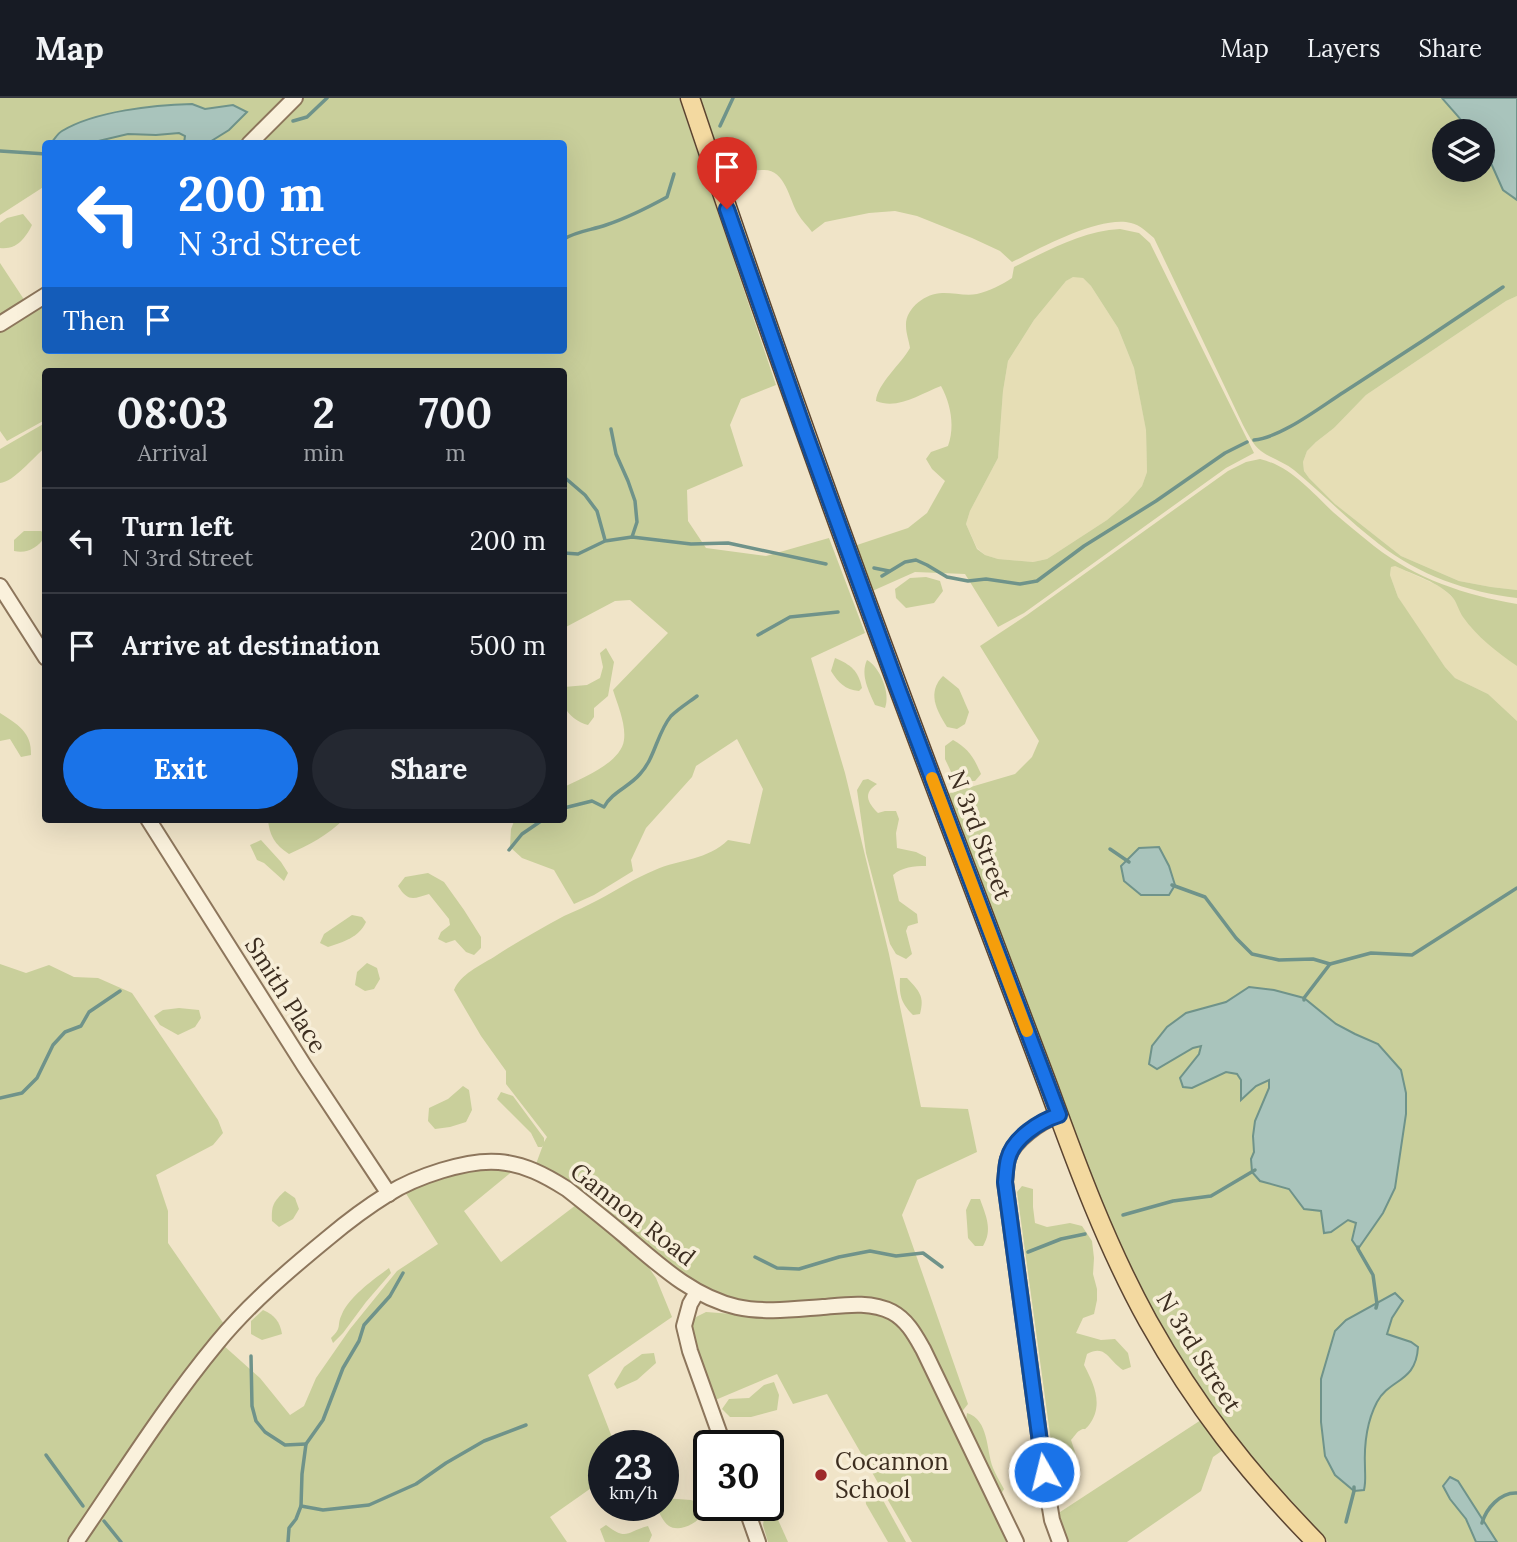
<!DOCTYPE html>
<style>
:root{--surface:#171b24;--page:#242831;--text:#f1f3f6;--muted:#9ea1a6;--line:#363941;--accent:#1a73e8}
body{margin:0;font-family:Lora,serif;background:var(--page);color:var(--text);height:100vh;display:flex;flex-direction:column;font-size:26px;white-space:nowrap}
*{box-sizing:border-box;margin:0}
p{font-size:23px;color:var(--muted)}
.icon{flex:none;width:38px;height:38px;fill:none;stroke:currentColor;stroke-width:2;stroke-linecap:round;stroke-linejoin:round}
.map{position:relative;flex:1;overflow:hidden}
.sheet{position:absolute;left:42px;top:270px;width:525px;height:455px;display:flex;flex-direction:column;background:var(--surface);border-radius:7px;box-shadow:0 7px 28px #0002}
.sheet>*{flex:none}
.top-card{position:absolute;left:42px;top:42px;width:525px;height:214px;border-radius:7px;box-shadow:0 7px 28px #0002;background:#1a73e8;color:#fff;overflow:hidden}
.buttons{position:absolute;left:1432px;top:21px;display:grid;gap:14px}
.buttons a{display:grid;place-items:center;width:63px;height:63px;border-radius:50%;background:var(--surface);box-shadow:0 7px 28px #0002;font-size:35px}
.speed{position:absolute;left:588px;top:1332px;display:flex;gap:14px;font-size:35px;font-weight:700;text-align:center}
.speed>*{display:grid;place-content:center;width:91px;height:91px;border-radius:50%;background:var(--surface);box-shadow:0 7px 28px #0002;line-height:1}
.speed small{font-size:18px;font-weight:400}
.speed .limit{border:4px solid #111;border-radius:10px;background:#fff;color:#111}
.pin{position:absolute;display:grid;place-items:center;width:60px;height:60px;color:#fff;margin:-72px -30px;border-radius:50% 50% 50% 0;rotate:-45deg;box-shadow:0 0 7px #0007}
.pin .icon{rotate:45deg}
.me{position:absolute;width:77px;margin:-38px;rotate:352deg;stroke-linejoin:round;filter:drop-shadow(0 0 5px #0008)}
.turn{display:flex;align-items:center;gap:24px;height:147px;padding:0 21px;font-size:32px}
.turn .icon{width:91px;height:91px;stroke-width:2.5}
.turn b{display:block;font-size:49px;line-height:60px}
.then{display:flex;align-items:center;height:66px;padding:0 21px;background:#0003;gap:14px;font-size:26px}
.eta{display:flex;justify-content:space-evenly;align-items:center;height:119px;text-align:center}
.eta b{font-size:42px;font-weight:700;line-height:49px}
.cta{display:flex;gap:14px;margin-top:auto;padding:14px 21px}
.cta a{flex:1;height:80px;border-radius:42px;background:var(--accent);color:#fff;font-size:28px;font-weight:700;line-height:80px;text-align:center}
.cta a+a{background:var(--page);color:var(--text)}
ul{padding:0;list-style:none}
li{display:flex;align-items:center;gap:21px;height:105px;padding:0 21px;border-top:2px solid var(--line)}
li div{flex:1}
li b{display:block;font-size:26px}
li em{font-style:normal}
header{display:flex;align-items:center;gap:42px;box-sizing:border-box;height:98px;padding:0 35px;background:var(--surface);border-bottom:2px solid var(--line)}
header strong{font-size:33px}
nav{display:flex;gap:38px;margin-inline-start:auto;font-size:24px}
.map>svg:first-child{display:block}
.farmland{fill:#e6deb5}
.green{fill:#c9cf9b;fill-rule:evenodd}
.water{fill:#a9c4bc;stroke:#6f938a;stroke-width:2}
.lines{fill:none;stroke-linecap:round;stroke-linejoin:round}
.stream{stroke:#6f938a;stroke-width:3.5}
.minor-casing{stroke:#8d765c;stroke-width:18}
.major-casing{stroke:#5b4430;stroke-width:21}
.minor{stroke:#faf1dc;stroke-width:14}
.major{stroke:#f3d9a0;stroke-width:18}
.route-casing{stroke:#114b97;stroke-width:18}
.route{stroke:#1a73e8;stroke-width:12}
.slow{stroke:#f59e0b;stroke-width:12}
.poi-dot{fill:#9e2a2b;stroke:#f7eed8;stroke-width:2.5}
.labels{text-anchor:middle;dominant-baseline:central;stroke-width:7;stroke-linejoin:round;paint-order:stroke}
.street-label{font-size:24px;fill:#3d2e20;stroke:#f7eed8}
.poi-label{font-size:24px;fill:#3d2e20;stroke:#f7eed8;text-anchor:start}
</style>
<header>
<strong>Map</strong>
<nav><a>Map</a><a>Layers</a><a>Share</a></nav>
</header>
<div class="map">
<svg width="1517" height="1444" viewBox="0 0 1517 1444">
<rect width="100%" height="100%" fill="#f0e4c8"/>
<g class="farmland">
<path d="M1073 178 1083 180 1091 188 1118 230 1134 270 1146 331 1147 374 1142 388 1128 404 1107 422 1047 461 1033 464 998 461 985 457 977 450 966 426 970 413 998 360 1003 293 1008 263 1034 222 1066 183Z"/>
<path d="M1517 198V492L1491 489 1459 483 1401 458 1335 406 1309 380 1304 373 1303 364 1307 353 1316 344 1334 330 1366 297 1506 203Z"/>
<path d="M1391 468H1395L1441 489 1453 500 1471 529 1504 558 1517 568V623L1488 596 1455 580 1445 569 1408 515 1398 499 1390 477Z"/>
</g>
<g class="green">
<path d="M0 0H288L242 45 46 46 45 88 0 117Z"/>
<path d="M302 0H679L776 287 741 301 730 327 743 368 687 392 688 423 706 450 766 458 829 440 865 535 811 560 845 675 889 856 921 1009 968 1011 977 1054 917 1082 902 1117 968 1306 960 1316 905 1217 806 1204 767 1206 749 1204 711 1193 698 1187 676 1172 571 1086 552 1074 536 1066 543 1047 542 1049H538L531 1035 497 1001 501 994 513 998 544 1040V1044L547 1039 506 986V973L481 938 454 892C461 876 479 868 494 859 517 844 540 831 564 818 575 813 587 808 598 802 617 792 635 780 655 772 680 761 708 762 728 742L750 746 763 691 737 641 696 668 692 679 646 730 631 762 633 773 594 797 574 806 554 772 522 760 510 749 511 731 515 721H564V689C582 680 621 665 624 642 626 626 618 608 613 592L668 535 630 502 615 503 564 530V273H206L203 271 200 273H46L45 322 7 343 0 333V232L45 203 46 252H564V46L256 45 295 6Z"/>
<path d="M697 0H1517V198L1506 203 1366 297 1334 330 1316 344 1307 353 1303 364 1304 373 1309 380 1335 406 1401 458 1459 483 1491 489 1517 492V500C1467 494 1419 477 1379 446 1349 423 1323 396 1294 372 1284 364 1270 360 1261 353 1253 347 1248 336 1243 327L1154 140C1147 134 1140 127 1131 125 1100 117 1039 151 1012 164L1000 153 972 140 917 118 895 113 869 115 825 124 812 134C808 128 802 123 798 116 789 101 785 70 762 72 750 72 736 80 725 84ZM1444 33H1482V72H1444Z"/>
<path d="M23 116 32 127C25 141 16 152 0 150V125L7 120Z"/>
<path d="M1120 131 1139 135 1150 145 1254 355 1226 370 1024 515 998 529 965 476 915 474 870 494 854 448 908 430 927 415 945 383 932 371 926 361 931 354 948 348C955 329 951 306 941 288 920 296 898 312 876 303 877 286 901 266 910 250 909 243 906 235 906 228 905 210 927 194 944 195 955 195 966 198 977 196 989 193 1002 187 1012 180L1014 169C1047 153 1082 133 1120 131ZM1073 179 1083 180 1091 188 1118 230 1134 270 1146 332 1147 374 1142 388 1128 404 1107 422 1047 461 1033 464 998 461 985 457 977 451 966 426 970 413 998 360 1003 293 1008 263 1034 222 1066 183Z"/>
<path d="M0 165 25 203 0 219Z"/>
<path d="M45 325V350C33 359 14 384 0 385V351Z"/>
<path d="M1260 361C1290 368 1311 393 1333 414 1346 425 1360 437 1374 448 1416 481 1465 497 1517 506V568C1498 555 1476 538 1463 519 1459 513 1457 505 1453 500 1441 485 1412 476 1395 468L1391 469 1390 477 1398 499 1445 569 1455 580 1488 596 1517 623V1444H1328C1240 1363 1173 1259 1122 1151 1094 1090 1071 1027 1048 964 1014 875 980 785 947 696L1015 676 1032 659 1039 643 980 548 1027 517 1228 373 1246 364Z"/>
<path d="M24 433H41L45 436V439C37 450 27 456 14 453V442Z"/>
<path d="M926 479 940 483 943 493 934 505 906 510 896 500 895 491 910 480Z"/>
<path d="M606 550 614 564 608 598 594 610V619L588 627C579 625 568 617 564 608 562 603 564 594 564 589L587 587 600 580 603 569 600 555Z"/>
<path d="M835 560C851 567 858 572 862 590L859 593C845 592 838 584 831 573Z"/>
<path d="M867 562C880 569 891 596 885 610L875 607C869 593 860 577 867 562Z"/>
<path d="M943 578 959 591 969 614 965 626 957 631 947 629C936 612 927 594 943 578Z"/>
<path d="M0 615C17 626 32 634 31 657L21 659 10 641 0 643Z"/>
<path d="M953 642C969 651 974 660 981 676L975 683H968L953 678 945 661V648Z"/>
<path d="M868 681 877 686C863 695 867 704 878 715L885 713H896L899 721 896 735 897 750 916 754 926 759V768C914 768 902 769 893 777L899 803 917 816 918 825 908 828 906 833 912 856 906 861 896 856 890 846 866 755 857 692 863 682Z"/>
<path d="M268 721H344C328 737 309 747 289 756 275 747 269 737 268 721Z"/>
<path d="M261 742 281 764 288 775 284 783 264 765 257 762 250 747Z"/>
<path d="M428 775 444 784 464 812 481 839V850L474 857 466 854 455 842 446 845 438 841 441 834 450 827 449 821 429 796C413 801 408 804 398 788L405 779Z"/>
<path d="M352 817 362 819 366 824C359 839 344 844 328 849L320 845 324 836Z"/>
<path d="M367 865 377 870 380 881 374 891 365 893 355 887 357 874Z"/>
<path d="M0 866 26 875 49 867 74 879 98 880 132 895 218 1022 223 1035 213 1047 156 1077 168 1113V1145L224 1226C167 1295 118 1370 68 1444H0Z"/>
<path d="M900 880H907C919 893 925 898 920 916L913 917C901 905 899 897 900 880Z"/>
<path d="M179 910 199 912 201 920 195 929 178 937 160 927 154 918 163 912Z"/>
<path d="M463 988 469 992 472 1012 466 1024 450 1029 435 1031 428 1023 429 1010 448 1001Z"/>
<path d="M488 1069 514 1072 464 1113 501 1164 576 1107 647 1167 656 1180 672 1219 588 1277 615 1347 604 1348V1381L550 1419 567 1444H83L166 1321 223 1247 260 1280 290 1317 304 1308 316 1280 350 1231 397 1173 438 1146 405 1094C433 1084 459 1074 488 1069Z"/>
<path d="M1022 1088 1033 1091V1109L1035 1125 1047 1129 1070 1125 1082 1128 1092 1143 1094 1160 1093 1176 1097 1191V1202L1094 1216 1083 1220 1076 1235 1101 1242 1115 1241 1128 1255 1131 1269 1123 1272C1108 1262 1106 1246 1087 1256L1084 1267C1094 1286 1104 1307 1089 1327 1082 1335 1087 1328 1079 1333 1077 1334 1073 1340 1071 1342L1076 1357 1073 1365C1062 1364 1057 1362 1052 1351L1017 1094Z"/>
<path d="M285 1093 295 1100 299 1111 293 1121 279 1129 272 1123C271 1107 274 1103 285 1093Z"/>
<path d="M971 1101H980C986 1118 993 1132 983 1148H975L968 1140 967 1125 966 1112Z"/>
<path d="M389 1170 391 1175 366 1204 343 1235 333 1245 331 1240C343 1229 336 1228 342 1216 349 1199 374 1181 389 1170Z"/>
<path d="M263 1212C275 1217 280 1224 282 1236L262 1242 251 1236V1223Z"/>
<path d="M844 1213C860 1213 877 1214 891 1222 916 1237 952 1326 966 1356 980 1385 995 1414 1006 1444H912L827 1296 793 1306 777 1276 713 1303 691 1235 692 1225 696 1219 706 1214 774 1219Z"/>
<path d="M654 1255 656 1265 637 1282 617 1291 614 1286 624 1269 642 1256Z"/>
<path d="M774 1284 779 1297 777 1312 751 1319H730L722 1311 729 1301 749 1300 764 1287Z"/>
<path d="M967 1315C989 1322 986 1351 993 1370 996 1377 1000 1384 1004 1391L1001 1396 966 1323Z"/>
<path d="M1201 1322 1223 1352 1213 1359 1201 1393 1127 1444H1066L1057 1416Z"/>
<path d="M864 1382 874 1386 906 1444H888L866 1406Z"/>
<path d="M663 1400 691 1402 703 1406C703 1410 703 1415 701 1418 695 1427 678 1434 669 1428 663 1424 659 1414 656 1408L663 1407Z"/>
<path d="M766 1407 775 1415 788 1444H768L763 1427Z"/>
<path d="M606 1427C627 1443 626 1434 648 1428L652 1437 649 1444H605L600 1431Z"/>
</g>
<g class="water">
<path d="M1442 0H1517V102L1503 92 1486 54 1482 51V33H1468C1466 25 1449 9 1442 0Z"/>
<path d="M192 6 205 11 233 7 247 14 229 32 208 45H184L185 38 179 35 156 37 128 36 90 45H51C55 41 57 36 62 33 95 13 154 7 192 6Z"/>
<path d="M1159 749 1169 768 1175 787 1169 797H1141L1124 783 1121 768 1139 750Z"/>
<path d="M1249 889 1274 892 1304 900 1336 926 1355 936 1378 946 1401 972 1406 995V1016L1395 1090 1383 1115 1358 1151 1352 1142 1356 1125 1348 1122 1331 1134 1324 1135 1321 1113 1304 1111 1289 1091 1260 1083 1252 1074 1251 1061 1254 1054 1253 1038 1255 1023 1269 990V982L1256 988 1241 1002V982L1237 976 1226 974 1192 990 1183 989 1180 980 1199 956 1201 948 1193 950 1157 971 1149 966 1152 948 1167 929 1186 915 1226 904Z"/>
<path d="M1395 1195 1403 1203 1392 1220 1387 1236 1411 1244 1418 1249C1416 1285 1390 1280 1377 1304 1367 1323 1364 1348 1365 1370 1365 1378 1366 1383 1364 1392L1354 1393 1335 1377 1325 1358 1321 1324V1281L1335 1233 1346 1222Z"/>
<path d="M1450 1379 1458 1383 1497 1444H1476L1466 1421 1450 1401 1443 1388Z"/>
</g>
<g class="lines">
<g class="stream">
<path d="M293 23 307 19 327 0"/>
<path d="M720 28 733 0"/>
<path d="M0 53 46 56"/>
<path d="M564 141C577 133 592 132 606 127 627 120 647 110 667 99L674 76"/>
<path d="M611 331 616 356 628 383 635 403 637 424 632 439"/>
<path d="M1254 342C1282 339 1319 310 1344 294 1397 260 1450 225 1503 189"/>
<path d="M564 379 585 397 597 413 605 442"/>
<path d="M564 455 578 456 605 443 632 439 691 446 728 445 826 466"/>
<path d="M874 470 889 473"/>
<path d="M882 478 905 464 916 462 927 467 947 479 968 483 986 481 1020 486 1037 483 1084 448 1156 403 1225 355 1247 344"/>
<path d="M758 537 790 519 838 514"/>
<path d="M564 710 592 703 604 709C612 694 629 689 640 676 655 660 657 635 671 618 678 611 689 604 697 598"/>
<path d="M1110 751 1129 764"/>
<path d="M509 752 522 736 544 721"/>
<path d="M1172 787 1205 799 1236 840 1252 856 1279 862 1313 861 1330 866"/>
<path d="M1304 902V900L1330 866 1371 855 1412 857 1517 790"/>
<path d="M0 1000 22 995 37 980 53 947 65 934 81 928 89 914 120 893"/>
<path d="M1123 1117 1173 1103 1211 1098 1255 1072"/>
<path d="M1358 1149V1151L1373 1177 1377 1206 1376 1210"/>
<path d="M1028 1154 1061 1141 1085 1136"/>
<path d="M755 1159 777 1170 799 1171 839 1159 870 1153 896 1158 923 1155 942 1169"/>
<path d="M251 1258 252 1308 256 1323 265 1334 285 1347 306 1346"/>
<path d="M46 1357 83 1408"/>
<path d="M301 1408 323 1412 369 1407 416 1386 446 1365 484 1343 526 1327"/>
<path d="M104 1423 121 1444"/>
<path d="M1346 1424 1354 1393V1389"/>
<path d="M1482 1425C1486 1411 1500 1394 1517 1395"/>
<path d="M288 1444 289 1430 296 1421 301 1408 302 1376 306 1346 323 1322 343 1270 359 1243 364 1227 390 1198 403 1175"/>
</g>
<defs>
<g id="minor">
<path d="M249 46 295 0"/>
<path d="M0 226 46 197"/>
<path d="M0 488 46 560"/>
<path d="M148 721 305 969 389 1096"/>
<path d="M1059 1017C1041 1023 1013 1042 1008 1061 1006 1068 1006 1076 1005 1084L1044 1374 1052 1422 1060 1444"/>
<path d="M697 1194 690 1206 684 1228 690 1253 724 1348"/>
<path d="M745 1407 758 1444"/>
<path d="M76 1444C122 1377 165 1308 217 1245 249 1206 289 1172 328 1140 347 1124 367 1109 388 1096 415 1079 467 1061 499 1064 524 1066 545 1077 567 1091 586 1106 606 1122 625 1138 659 1167 693 1199 737 1209 765 1215 795 1211 823 1209 845 1207 871 1203 892 1214 907 1222 915 1237 923 1251L1016 1444"/>
</g>
<path id="major" d="M690 0C776 257 868 512 964 765 992 839 1020 914 1048 988 1077 1068 1107 1149 1148 1223 1195 1307 1248 1375 1316 1444"/>
</defs>
<use href="#minor" class="minor-casing"/>
<use href="#major" class="major-casing"/>
<use href="#minor" class="minor"/>
<use href="#major" class="major"/>
</g>
<g class="lines">
<defs>
<path id="route" d="M727 111 806 337 898 590 1059 1017C1040 1023 1013 1040 1008 1061 1006 1068 1006 1076 1005 1084L1044 1374"/>
</defs>
<use href="#route" class="route-casing"/>
<use href="#route" class="route"/>
<path class="slow" d="M932 680 1027 933"/>
</g>
<circle class="poi-dot" cx="821" cy="1377" r="7"/>
<g class="labels">
<g class="street-label">
<text transform="translate(980 737) rotate(69)">N 3rd Street</text>
<text transform="translate(286 897) rotate(58)">Smith Place</text>
<text transform="translate(633 1116) rotate(38)">Gannon Road</text>
<text transform="translate(1199 1254) rotate(58)">N 3rd Street</text>
</g>
<g class="poi-label">
<text x="835" y="1363">Cocannon<tspan x="835" dy="28">School</tspan></text>
</g>
</g>
</svg>
<div class="buttons">
<a><svg class="icon" aria-label="layers" viewBox="0 0 24 24"><path d="M12 4l9 5-9 5-9-5zM3 14l9 5 9-5"/></svg></a>
</div>
<div class="speed"><div>23<small>km/h</small></div><div class="limit">30</div></div>
<div class="pin" style="left:727px;top:111px;background:#d93025"><svg class="icon" aria-label="arrive" viewBox="0 0 24 24"><path d="M6 21V4h12l-3 4 3 4H6"/></svg></div>
<svg class="me" style="left:1044px;top:1374px" viewBox="-20 -20 40 40"><circle r="17" fill="#1a73e8" stroke="#fff" stroke-width="3"/><path d="M0-11L8 9 0 5-8 9z" fill="#fff"/></svg>
<div class="top-card">
<div class="turn"><svg class="icon" aria-label="left" viewBox="0 0 24 24"><path d="M17 20v-9H6M10 6l-5 5 5 5"/></svg><div><b>200 m</b>N 3rd Street</div></div>
<div class="then">Then<svg class="icon" aria-label="arrive" viewBox="0 0 24 24"><path d="M6 21V4h12l-3 4 3 4H6"/></svg></div>
</div>
<section class="sheet">
<div class="eta">
<div><b>08:03</b><p>Arrival</p></div>
<div><b>2</b><p>min</p></div>
<div><b>700</b><p>m</p></div>
</div>
<ul>
<li><svg class="icon" aria-label="left" viewBox="0 0 24 24"><path d="M17 20v-9H6M10 6l-5 5 5 5"/></svg><div><b>Turn left</b><p>N 3rd Street</p></div><em>200 m</em></li>
<li><svg class="icon" aria-label="arrive" viewBox="0 0 24 24"><path d="M6 21V4h12l-3 4 3 4H6"/></svg><div><b>Arrive at destination</b></div><em>500 m</em></li>
</ul>
<div class="cta"><a>Exit</a><a>Share</a></div>
</section>
</div>
